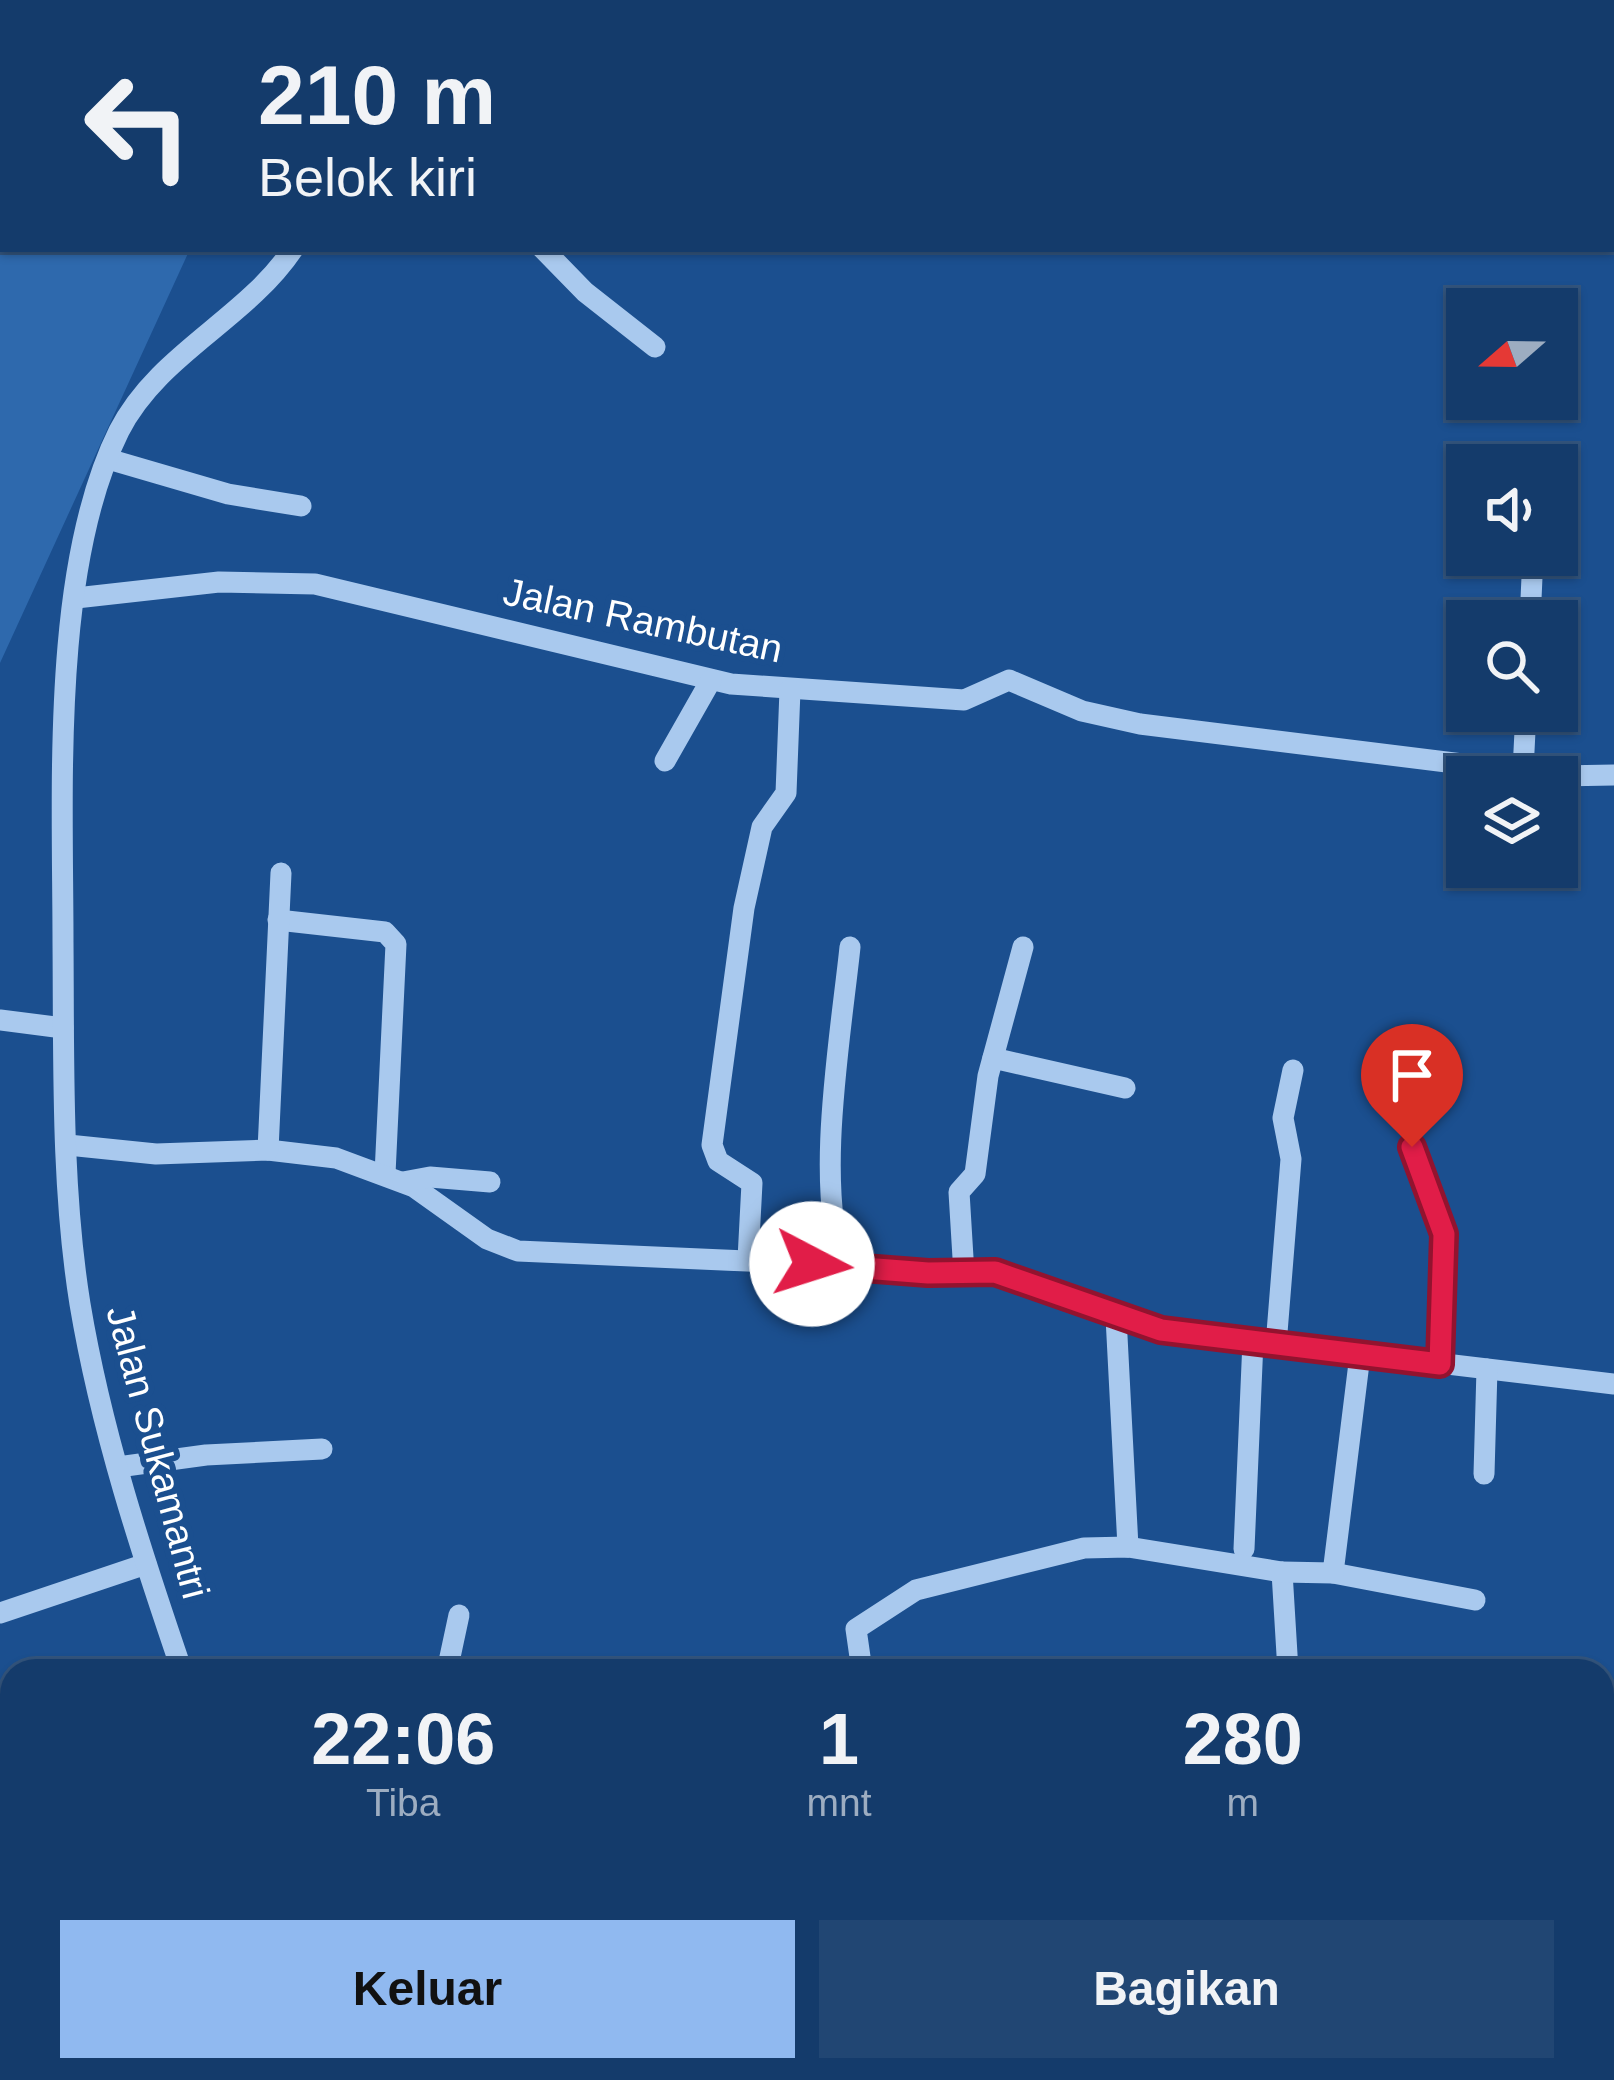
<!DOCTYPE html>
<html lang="id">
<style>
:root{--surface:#143b6b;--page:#214673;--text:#f1f3f6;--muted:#9dadc1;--line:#33557e;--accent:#90b9f0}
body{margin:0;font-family:Arial,sans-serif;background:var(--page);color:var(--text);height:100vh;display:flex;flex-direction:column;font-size:45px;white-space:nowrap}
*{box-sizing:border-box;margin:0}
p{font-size:39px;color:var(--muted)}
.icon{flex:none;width:66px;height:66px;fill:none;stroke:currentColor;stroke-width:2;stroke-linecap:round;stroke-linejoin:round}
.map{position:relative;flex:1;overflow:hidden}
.drawer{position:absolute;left:0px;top:1659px;width:1614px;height:423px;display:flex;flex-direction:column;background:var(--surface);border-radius:36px 36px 0 0;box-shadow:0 3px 9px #0004,0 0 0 3px var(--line)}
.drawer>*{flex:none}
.top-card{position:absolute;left:0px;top:0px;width:1614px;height:252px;box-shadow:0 3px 9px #0004,0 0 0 3px var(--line);background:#143b6b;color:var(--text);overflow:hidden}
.needle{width:78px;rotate:250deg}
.tools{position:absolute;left:1446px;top:288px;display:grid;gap:24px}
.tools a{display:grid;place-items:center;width:132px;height:132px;border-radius:0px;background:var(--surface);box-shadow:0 3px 9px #0004,0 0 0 3px var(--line);font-size:60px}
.pin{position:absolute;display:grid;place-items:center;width:102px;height:102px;color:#fff;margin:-123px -51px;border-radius:50% 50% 50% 0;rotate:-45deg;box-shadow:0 0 12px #0007}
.pin .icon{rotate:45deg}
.me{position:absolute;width:132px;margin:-66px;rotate:95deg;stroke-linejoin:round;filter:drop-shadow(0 0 9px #0008)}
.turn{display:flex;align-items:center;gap:42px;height:252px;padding:0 60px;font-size:54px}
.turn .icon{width:156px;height:156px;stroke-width:2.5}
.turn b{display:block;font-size:84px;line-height:102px}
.eta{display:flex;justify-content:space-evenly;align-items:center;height:204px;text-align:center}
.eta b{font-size:72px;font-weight:800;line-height:84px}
.action{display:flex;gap:24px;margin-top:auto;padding:24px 60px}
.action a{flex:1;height:138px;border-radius:0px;background:var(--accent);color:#111;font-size:48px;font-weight:800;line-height:138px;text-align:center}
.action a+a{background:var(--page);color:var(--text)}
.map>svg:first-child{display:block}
.green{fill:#2e69ad}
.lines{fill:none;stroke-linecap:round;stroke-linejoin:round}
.minor{stroke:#a9c9ee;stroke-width:21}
.route-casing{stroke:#92132f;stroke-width:30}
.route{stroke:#e11d48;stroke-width:21}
.labels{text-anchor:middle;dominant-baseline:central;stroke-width:12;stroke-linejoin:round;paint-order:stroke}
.street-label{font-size:39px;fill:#fff;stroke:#1b4f8f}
</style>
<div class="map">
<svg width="1614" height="2080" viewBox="0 0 1614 2080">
<rect width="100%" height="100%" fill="#1b4f8f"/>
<path class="green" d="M0 0 132 3H3V249H190L0 663Z"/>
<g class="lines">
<g class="minor">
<path d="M217 0 218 3"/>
<path d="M1611 48 1614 46"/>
<path d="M1611 109 1614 113"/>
<path d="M543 249 585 292 655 347"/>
<path d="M108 459 228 494 301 506"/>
<path d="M76 598 219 582 315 584 731 684 964 700 1009 680 1082 711 1140 724 1559 776 1614 775"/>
<path d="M1530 621 1533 555"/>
<path d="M665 761 711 680"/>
<path d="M1523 771 1526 711"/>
<path d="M278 920 385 932 396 944 385 1174"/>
<path d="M0 1020 63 1028"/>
<path d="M993 1058 1125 1088"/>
<path d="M68 1145 156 1154 268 1150 336 1158 414 1187 487 1239 518 1251 995 1272 1161 1330 1614 1384"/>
<path d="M1412 1147 1444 1234 1440 1364"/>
<path d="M268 1150 281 873"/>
<path d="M403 1182 430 1177 490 1182"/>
<path d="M748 1259 752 1183 718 1161 712 1145 744 908 762 827 786 793 790 690"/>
<path d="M844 1266C814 1187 841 1034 850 947"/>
<path d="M964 1274 959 1192 975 1174 988 1076 1023 947"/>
<path d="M1116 1317 1128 1547"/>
<path d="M1276 1345 1291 1159 1283 1118 1293 1070"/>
<path d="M118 1467 206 1455 322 1449"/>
<path d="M1484 1474 1487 1369"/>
<path d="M1244 1549 1253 1341"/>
<path d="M1282 1572 1288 1671"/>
<path d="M1333 1573 1475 1600"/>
<path d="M0 1613 146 1564"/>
<path d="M182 1671C141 1551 101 1430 80 1304 61 1186 64 1061 63 942 63 790 51 568 119 431 158 354 245 320 293 249"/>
<path d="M447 1671 459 1615"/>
<path d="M862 1671 856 1629 916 1590 1084 1548 1128 1547 1282 1572 1333 1573 1360 1355"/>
<path d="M305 2070 308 2080"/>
<path d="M1086 2078 1157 2080"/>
<path d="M696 2080V2070"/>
<path d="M1316 2080 1322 2070"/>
</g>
</g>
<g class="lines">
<defs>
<path id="route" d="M812 1264 928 1273 995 1272 1161 1330 1440 1364 1444 1234 1412 1147"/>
</defs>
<use href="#route" class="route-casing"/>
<use href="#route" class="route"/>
</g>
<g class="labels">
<g class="street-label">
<text transform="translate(643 620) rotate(12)">Jalan Rambutan</text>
<text transform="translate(158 1452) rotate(75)">Jalan Sukamantri</text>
</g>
</g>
</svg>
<div class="tools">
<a><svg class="needle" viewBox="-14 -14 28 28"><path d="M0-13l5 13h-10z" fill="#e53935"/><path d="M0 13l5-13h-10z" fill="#9dadc1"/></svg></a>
<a><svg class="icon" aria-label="sound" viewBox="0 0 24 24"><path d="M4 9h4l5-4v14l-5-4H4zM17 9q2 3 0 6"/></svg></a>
<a><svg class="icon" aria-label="search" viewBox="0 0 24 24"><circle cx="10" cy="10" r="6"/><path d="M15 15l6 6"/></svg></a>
<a><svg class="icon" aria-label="layers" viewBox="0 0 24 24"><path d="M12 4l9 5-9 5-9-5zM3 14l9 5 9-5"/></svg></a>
</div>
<div class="pin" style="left:1412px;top:1147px;background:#d93025"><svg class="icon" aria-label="arrive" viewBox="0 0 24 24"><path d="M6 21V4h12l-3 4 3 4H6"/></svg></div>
<svg class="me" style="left:812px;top:1264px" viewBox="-20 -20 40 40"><circle r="19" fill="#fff"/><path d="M0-13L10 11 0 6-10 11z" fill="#e11d48"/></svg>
<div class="top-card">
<div class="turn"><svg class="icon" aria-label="left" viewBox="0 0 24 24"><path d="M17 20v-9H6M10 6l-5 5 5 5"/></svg><div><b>210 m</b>Belok kiri</div></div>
</div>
<section class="drawer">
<div class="eta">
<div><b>22:06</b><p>Tiba</p></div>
<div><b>1</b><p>mnt</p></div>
<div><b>280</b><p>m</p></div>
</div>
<div class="action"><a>Keluar</a><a>Bagikan</a></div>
</section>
</div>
